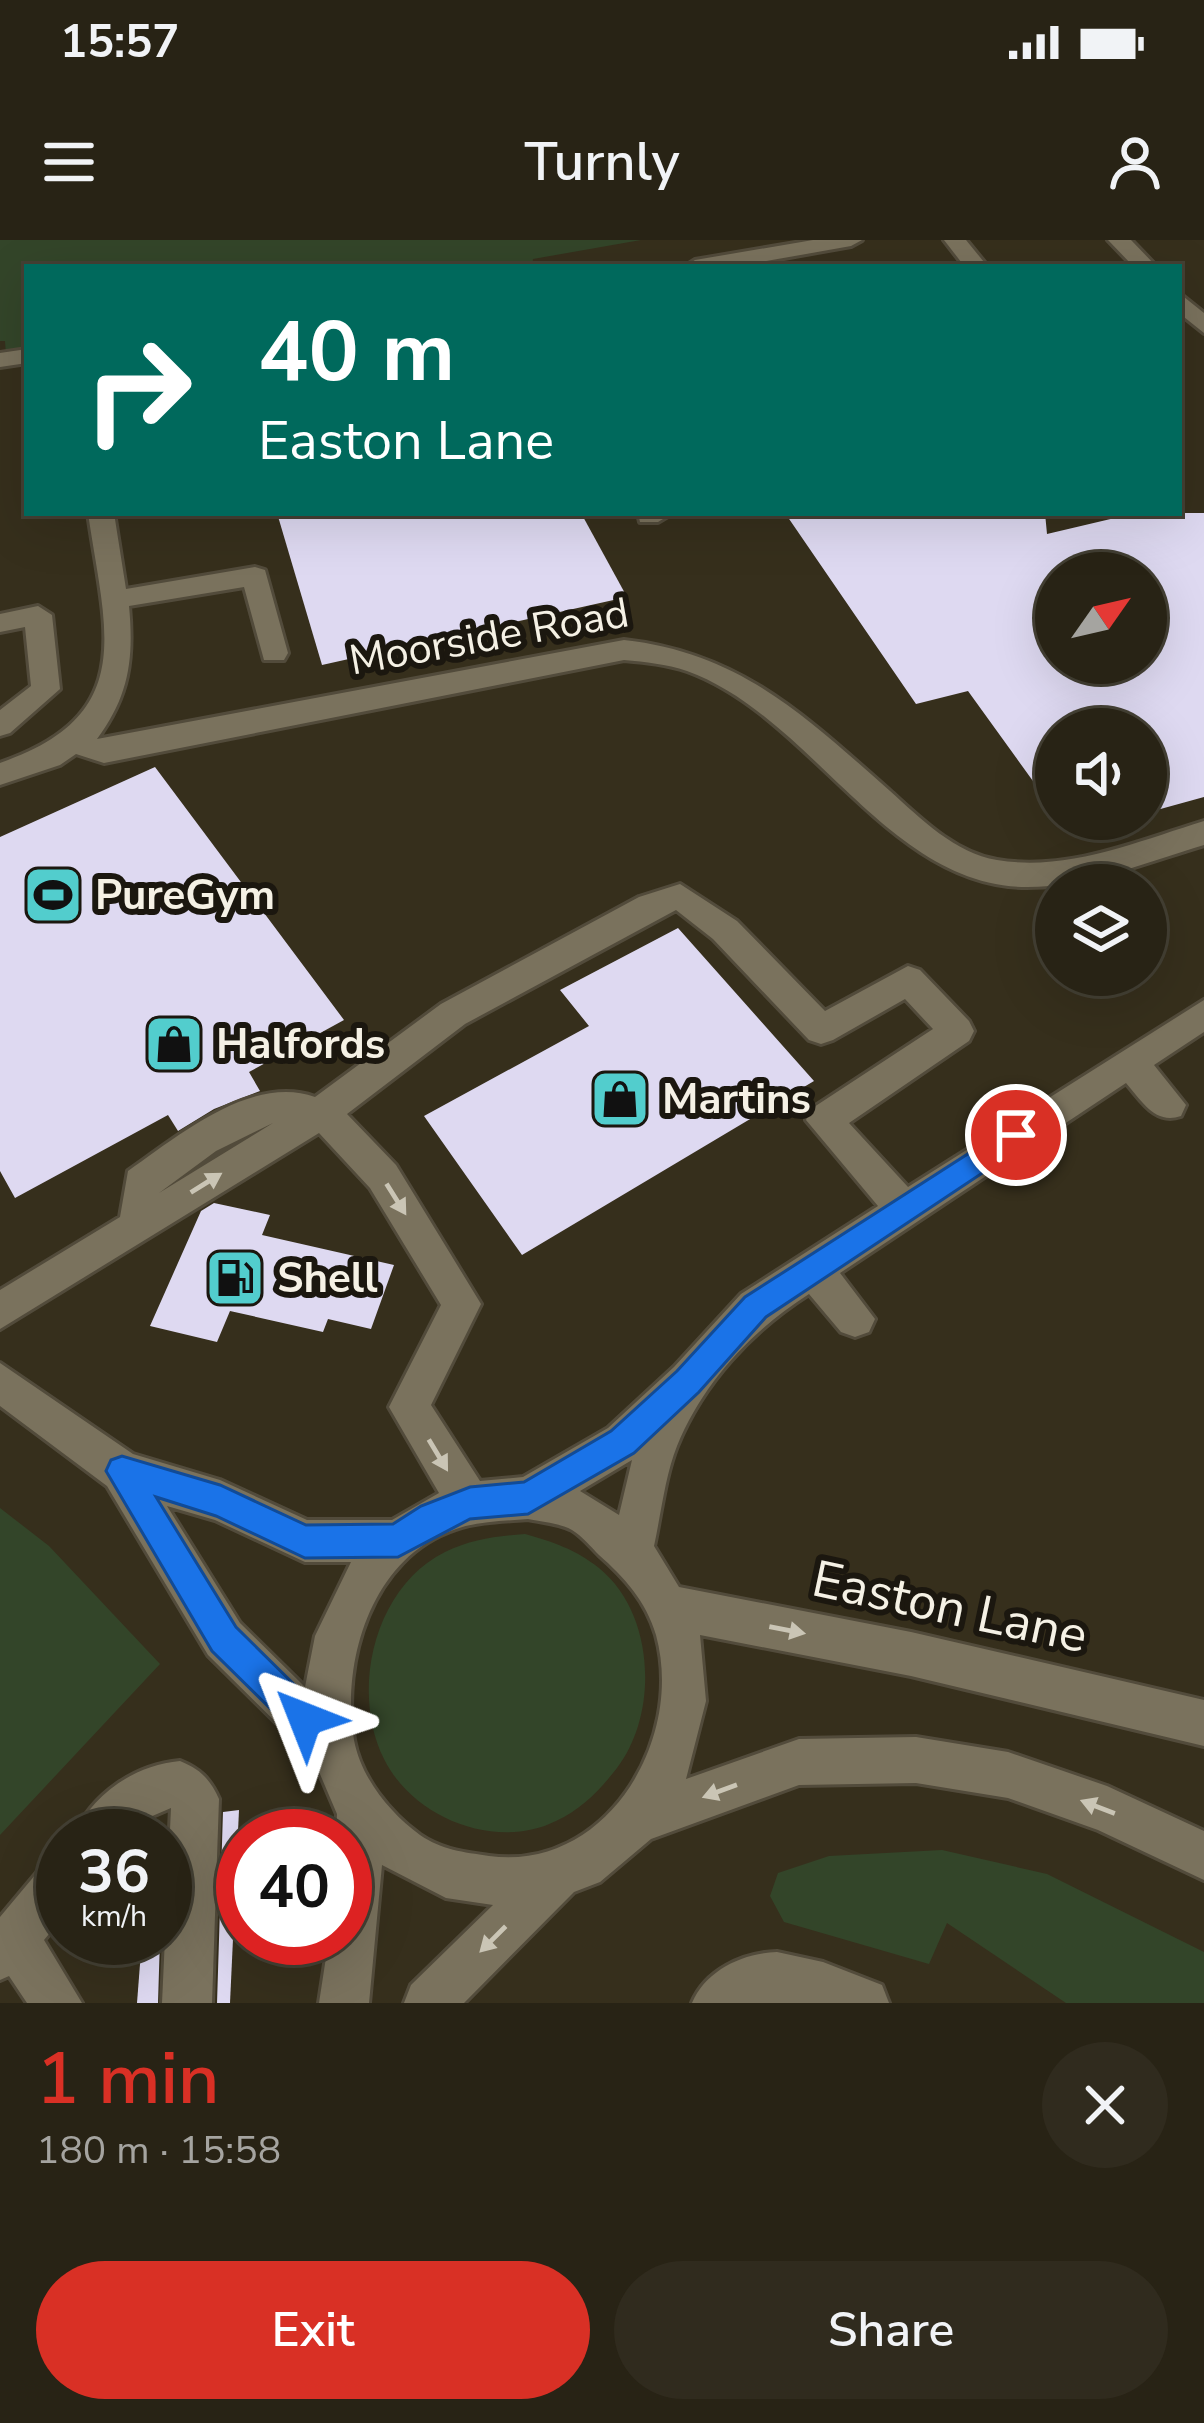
<!DOCTYPE html>
<meta charset="utf-8">
<style>
:root{--surface:#282315;--page:#302b1e;--text:#f1f3f6;--muted:#a5a4a0;--line:#444034;--accent:#d93025}
body{margin:0;font-family:"Nunito Sans",sans-serif;background:var(--page);color:var(--text);height:100vh;display:flex;flex-direction:column;font-size:45px;white-space:nowrap}
*{box-sizing:border-box;margin:0}
p{font-size:39px;color:var(--muted)}
.icon{flex:none;width:66px;height:66px;fill:none;stroke:currentColor;stroke-width:2;stroke-linecap:round;stroke-linejoin:round}
.map{position:relative;height:1763px;overflow:hidden}
.drawer{display:flex;flex-direction:column;background:var(--surface);flex:1}
.drawer>*{flex:none}
.banner{position:absolute;left:24px;top:24px;width:1158px;height:252px;border-radius:0px;box-shadow:0 12px 48px #0002,0 0 0 3px var(--line);background:#00695c;color:#fff;overflow:hidden}
.needle{width:78px;rotate:56deg}
.controls{position:absolute;left:1035px;top:312px;display:grid;gap:24px}
.controls a{display:grid;place-items:center;width:132px;height:132px;border-radius:50%;background:var(--surface);box-shadow:0 12px 48px #0002,0 0 0 3px var(--line);font-size:60px}
.speed{position:absolute;left:36px;top:1569px;display:flex;gap:24px;font-size:60px;font-weight:700;text-align:center}
.speed>*{display:grid;place-content:center;width:156px;height:156px;border-radius:50%;background:var(--surface);box-shadow:0 12px 48px #0002,0 0 0 3px var(--line);line-height:1}
.speed small{font-size:30px;font-weight:400}
.speed .limit{border:18px solid #d22;background:#fff;color:#111}
.pin{position:absolute;display:grid;place-items:center;width:102px;height:102px;color:#fff;margin:-51px;border:6px solid #fff;border-radius:50%;box-shadow:0 3px 12px #0007}
.me{position:absolute;width:132px;margin:-66px;rotate:315deg;stroke-linejoin:round;filter:drop-shadow(0 0 9px #0008)}
.turn{display:flex;align-items:center;gap:42px;height:252px;padding:0 36px;font-size:54px}
.turn .icon{width:156px;height:156px;stroke-width:2.5}
.turn b{display:block;font-size:84px;line-height:102px}
.round{display:grid;place-items:center;flex:none;width:126px;height:126px;border-radius:63px;background:var(--page)}
.headline{display:flex;align-items:center;justify-content:space-between;height:204px;padding:0 36px}
h1{font-size:72px;font-weight:600;line-height:90px;color:var(--accent)}
.button{display:flex;gap:24px;margin-top:auto;padding:24px 36px}
.button a{flex:1;height:138px;border-radius:72px;background:var(--accent);color:#fff;font-size:48px;font-weight:600;line-height:138px;text-align:center}
.button a+a{background:var(--page);color:var(--text)}
.status{display:flex;justify-content:space-between;align-items:center;height:84px;padding:0 60px;background:var(--surface);direction:ltr}
.status svg{height:33px;fill:currentColor}
header{display:flex;justify-content:space-between;align-items:center;height:156px;padding:0 36px;background:var(--surface);font-size:54px;font-weight:600}
.map>svg:first-child{display:block}
.green{fill:#334529}
.building{fill:#ded9f1;fill-rule:evenodd}
.lines{fill:none;stroke-linecap:round;stroke-linejoin:round}
.minor-casing{stroke:#524b3b;stroke-width:6}
.minor{fill:#7a725d;fill-rule:evenodd}
.oneway{fill:#cac5b5}
.route{fill:#1a73e8;stroke:#114b97;stroke-width:3}
.labels{text-anchor:middle;dominant-baseline:central;stroke-width:12;stroke-linejoin:round;paint-order:stroke}
.street-label{font-size:42px;fill:#f5f1e5;stroke:#1b170f}
.poi-label{font-size:42px;font-weight:bold;fill:#f5f1e5;stroke:#1b170f;text-anchor:start}
.near-street-label{font-size:51px;fill:#f5f1e5;stroke:#1b170f}
</style>
<div class="status"><b>15:57</b><svg viewBox="0 0 49 12"><path d="M0 12V9h3v3zM5 12V6h3v6zM10 12V3h3v9zM15 12V0h3v12zM26 1h20v11H26zM47 4h2v5h-2z"/></svg></div>
<header><svg class="icon" aria-label="menu" viewBox="0 0 24 24"><path d="M4 6h16M4 12h16M4 18h16"/></svg>Turnly<svg class="icon" aria-label="person" viewBox="0 0 24 24"><circle cx="12" cy="8" r="4"/><path d="M4 21q1-7 8-7t8 7"/></svg></header>
<div class="map">
<svg width="1204" height="1763" viewBox="0 0 1204 1763">
<rect width="100%" height="100%" fill="#362f1c"/>
<g class="green">
<path d="M0 0H641L533 19 532 27H27V112L6 114 5 101H0Z"/>
<path d="M0 1268 49 1306 160 1424 0 1595Z"/>
<path d="M525 1294C553 1302 575 1309 599 1328 655 1373 659 1473 617 1528 600 1550 582 1569 556 1581 496 1611 413 1578 384 1519 350 1451 374 1347 445 1312 472 1299 496 1296 525 1294Z"/>
<path d="M942 1610 1047 1634 1204 1712V1763H1066L947 1683 929 1724 784 1682 770 1656 778 1633 829 1616Z"/>
</g>
<g class="building">
<path d="M277 273H581L627 357 322 425Z"/>
<path d="M785 273H1045L1047 294 1136 273H1204V557L1146 573V489H1056V573L968 451 916 464ZM1056 333H1146V423H1056Z"/>
<path d="M155 527 344 780 249 832 260 851 214 869 178 891 168 875 15 958 0 931V597Z"/>
<path d="M678 688 814 841 522 1015 424 876 589 786 560 750Z"/>
<path d="M214 963 270 975 262 995 394 1025 371 1089 328 1079 323 1092 230 1071 217 1102 150 1086 201 971Z"/>
<path d="M239 1570 230 1763H217L223 1572Z"/>
<path d="M142 1698H160L158 1763H137Z"/>
</g>
<g class="lines">
<defs>
<g id="minor">
<path d="M813 0H862L851 6 733 27H684L695 20Z"/>
<path d="M944 0H966L988 27H965Z"/>
<path d="M1108 0H1131L1157 27H1134Z"/>
<path d="M1179 53 1204 73V93L1179 73Z"/>
<path d="M27 109V123L0 127V113Z"/>
<path d="M88 273H114L126 349 255 327 265 330 288 413 284 420H264L244 347 129 366C134 419 129 456 97 499L624 400C741 413 806 477 890 551 921 579 955 613 997 620 1067 632 1139 601 1204 581V605C1147 622 1087 647 1027 647 888 647 812 476 687 431 666 424 646 422 624 420L104 523 76 514 60 525 0 545V523C139 475 105 391 88 273Z"/>
<path d="M638 273H673L658 282H640Z"/>
<path d="M38 366 52 375 60 449 10 493 0 496V470L31 446 25 387 0 392V374Z"/>
<path d="M680 644 737 681 825 771 908 726 920 730 969 781 974 791 969 801 849 883 908 947 1204 760V792L1154 825 1186 865 1181 876C1155 885 1142 861 1126 843L840 1033 875 1079 869 1092 855 1097 841 1092 809 1054C751 1091 703 1143 677 1206 665 1236 661 1274 654 1306L679 1347 911 1392 1204 1460V1506L911 1436 700 1395 706 1461 686 1539 799 1499 916 1497 1008 1512 1107 1546 1204 1591V1640L1098 1590 1008 1558 916 1543 799 1545 651 1599 600 1642 574 1652 464 1763H404L411 1745 493 1665 446 1658 382 1625 369 1763H319L329 1698H345V1596H336L337 1574 314 1520 208 1415 107 1246 0 1166V1123L133 1214 220 1240 307 1280H392L439 1253 389 1167 441 1065 370 948 319 893 0 1089V1050L120 977 128 931C177 897 251 834 315 857L441 764 639 657ZM676 670 713 699 809 800 821 804 833 800 905 759 933 789 811 869 806 880 878 966 741 1054 674 1127 608 1188 523 1237 480 1241 431 1165 481 1064 396 925 347 874 465 784ZM273 883 159 953 216 911ZM632 1220 619 1275 580 1251ZM167 1266 215 1280 305 1322H351L315 1396 305 1447 240 1383ZM528 1279C542 1282 560 1283 572 1290 582 1296 591 1307 599 1315 624 1337 646 1361 656 1395 685 1501 605 1632 489 1616 463 1612 442 1610 420 1595 390 1573 361 1538 354 1500 341 1422 371 1317 456 1289 479 1281 504 1281 528 1279Z"/>
<path d="M180 1521C200 1529 210 1539 219 1559L212 1763H162L171 1568 150 1577 130 1596H74C92 1554 135 1525 180 1521Z"/>
<path d="M63 1615V1677L44 1700 82 1763H27L9 1736 0 1740V1677L46 1622Z"/>
<path d="M777 1712 823 1722 882 1745 889 1763H692C705 1731 742 1713 777 1712Z"/>
</g>
</defs>
<use href="#minor" class="minor-casing"/>
<use href="#minor" class="minor"/>
</g>
<defs><path id="oneway-solid" d="M-6-.8H1V-3.2L6.5 0L1 3.2V.8H-6Z" transform="scale(3)"/></defs>
<g class="oneway">
<use href="#oneway-solid" transform="translate(206 943) rotate(-32)"/>
<use href="#oneway-solid" transform="translate(396 959) rotate(58)"/>
<use href="#oneway-solid" transform="translate(438 1215) rotate(59)"/>
<use href="#oneway-solid" transform="translate(787 1390) rotate(11)"/>
<use href="#oneway-solid" transform="translate(720 1551) rotate(160)"/>
<use href="#oneway-solid" transform="translate(1098 1567) rotate(-159)"/>
<use href="#oneway-solid" transform="translate(493 1699) rotate(135)"/>
</g>
<path class="route" d="M1016 883 1026 887 1030 895 1026 904 766 1077 699 1152 634 1213 528 1274 470 1279 398 1317 305 1318 216 1276 156 1257 236 1387 317 1467 322 1479 317 1491 305 1496 293 1491 212 1411 106 1231 111 1220 122 1216 220 1245 306 1285 393 1284 421 1266 470 1247 524 1242 611 1191 677 1131 745 1057Z"/>
<defs>
<symbol id="stadium-square" viewBox="-11 -11 22 22"><rect x="-9" y="-9" width="18" height="18" rx="4" fill="#52cdcd" stroke="#1b170f"/><path d="M0-5a6.5 5 0 1 0 0 10a6.5 5 0 1 0 0-10ZM-3.5-1.8h7v3.6h-7Z" fill="#111"/></symbol>
<symbol id="shop-square" viewBox="-11 -11 22 22"><rect x="-9" y="-9" width="18" height="18" rx="4" fill="#52cdcd" stroke="#1b170f"/><path d="M-5-2.5h2.3a2.7 3.5 0 0 1 5.4 0H5L5.5 6h-11ZM-1.5-2.5h3a1.5 2.3 0 0 0-3 0Z" fill="#111"/></symbol>
<symbol id="fuel-square" viewBox="-11 -11 22 22"><rect x="-9" y="-9" width="18" height="18" rx="4" fill="#52cdcd" stroke="#1b170f"/><path d="M-5.5-6h7V0h2V4h1.3V-2.5L3-4.5l.8-.8L6-3V5H2.5V1h-1V6h-7ZM-4.2-4.7v3.2H.2V-4.7Z" fill="#111"/></symbol>
</defs>
<g fill-rule="evenodd">
<use href="#stadium-square" x="20" y="622" width="66" height="66"/>
<use href="#shop-square" x="141" y="771" width="66" height="66"/>
<use href="#shop-square" x="587" y="826" width="66" height="66"/>
<use href="#fuel-square" x="202" y="1005" width="66" height="66"/>
</g>
<g class="labels">
<g class="street-label">
<text transform="translate(489 397) rotate(-10)">Moorside Road</text>
</g>
<g class="poi-label">
<text x="95" y="655">PureGym</text>
<text x="216" y="804">Halfords</text>
<text x="662" y="859">Martins</text>
<text x="277" y="1038">Shell</text>
</g>
<g class="near-street-label">
<text transform="translate(950 1367) rotate(12)">Easton Lane</text>
</g>
</g>
</svg>
<div class="controls">
<a><svg class="needle" viewBox="-14 -14 28 28"><path d="M0-13l5 13h-10z" fill="#e53935"/><path d="M0 13l5-13h-10z" fill="#a5a4a0"/></svg></a>
<a><svg class="icon" aria-label="sound" viewBox="0 0 24 24"><path d="M4 9h4l5-4v14l-5-4H4zM17 9q2 3 0 6"/></svg></a>
<a><svg class="icon" aria-label="layers" viewBox="0 0 24 24"><path d="M12 4l9 5-9 5-9-5zM3 14l9 5 9-5"/></svg></a>
</div>
<div class="speed"><div>36<small>km/h</small></div><div class="limit">40</div></div>
<div class="pin" style="left:1016px;top:895px;background:#d93025"><svg class="icon" aria-label="arrive" viewBox="0 0 24 24"><path d="M6 21V4h12l-3 4 3 4H6"/></svg></div>
<svg class="me" style="left:305px;top:1479px" viewBox="-20 -20 40 40"><path d="M0-17L14 15 0 8-14 15z" fill="#1a73e8" stroke="#fff" stroke-width="4"/></svg>
<div class="banner">
<div class="turn"><svg class="icon" aria-label="right" viewBox="0 0 24 24"><path d="M7 20v-9h11M14 6l5 5-5 5"/></svg><div><b>40 m</b>Easton Lane</div></div>
</div>
</div>
<section class="drawer">
<div class="headline"><div><h1>1 min</h1><p>180 m · 15:58</p></div><a class="round"><svg class="icon" aria-label="close" viewBox="0 0 24 24"><path d="M6 6l12 12M18 6L6 18"/></svg></a></div>
<div class="button"><a>Exit</a><a>Share</a></div>
</section>
